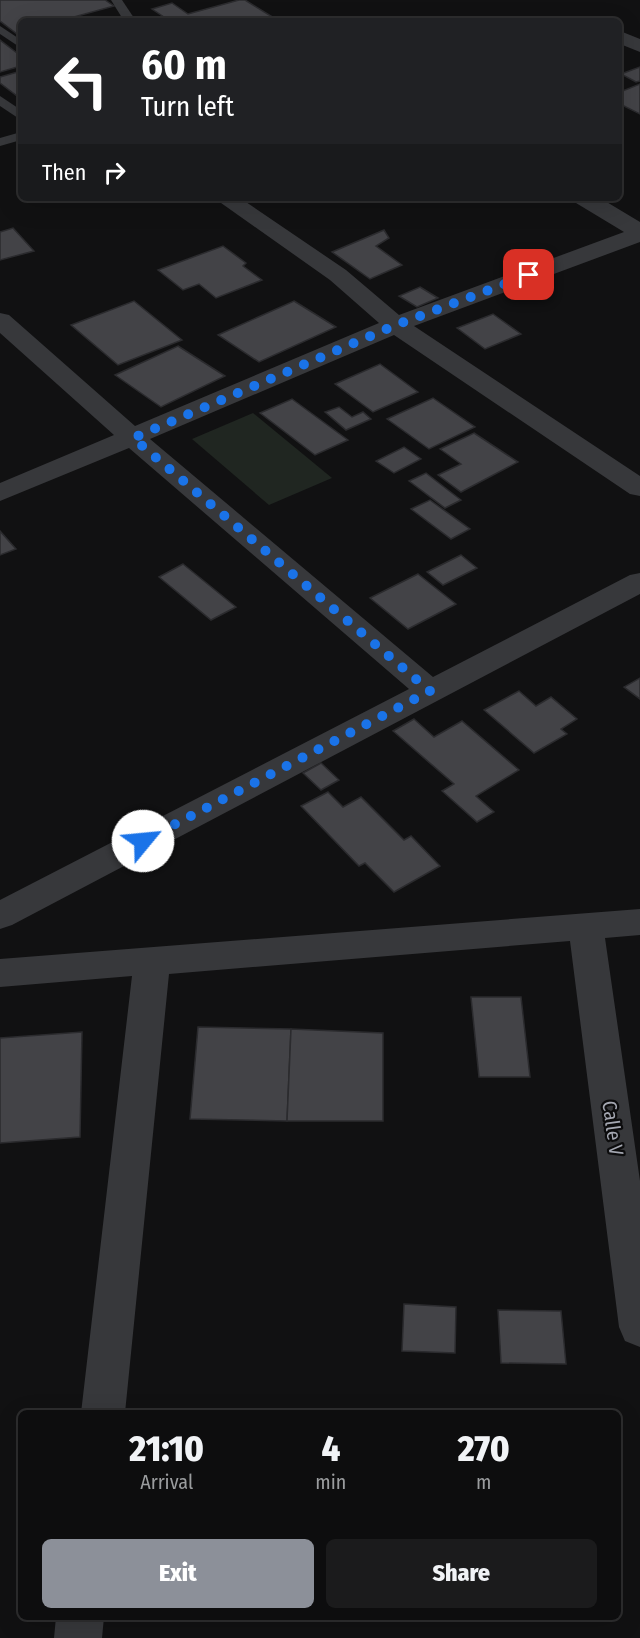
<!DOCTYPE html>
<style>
:root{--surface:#0d0d0e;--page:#1b1b1c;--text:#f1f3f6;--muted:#9a9c9e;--line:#2d2d2e;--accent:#8c9099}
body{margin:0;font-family:"Fira Sans Condensed",sans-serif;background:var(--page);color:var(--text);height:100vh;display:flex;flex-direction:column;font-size:22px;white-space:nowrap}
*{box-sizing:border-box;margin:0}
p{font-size:20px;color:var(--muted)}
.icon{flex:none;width:33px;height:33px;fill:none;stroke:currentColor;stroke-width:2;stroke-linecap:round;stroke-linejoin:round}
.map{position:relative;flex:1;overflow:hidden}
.sheet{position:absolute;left:18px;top:1410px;width:603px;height:210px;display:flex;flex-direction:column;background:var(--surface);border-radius:9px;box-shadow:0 6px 24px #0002,0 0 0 2px var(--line)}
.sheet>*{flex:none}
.hud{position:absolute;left:18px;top:18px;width:604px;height:183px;border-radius:9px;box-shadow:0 6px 24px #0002,0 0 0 2px var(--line);background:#202124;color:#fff;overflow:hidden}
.pin{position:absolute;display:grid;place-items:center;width:51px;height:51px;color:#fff;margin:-26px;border-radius:12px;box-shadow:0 3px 9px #0006}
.me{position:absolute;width:66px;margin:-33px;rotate:62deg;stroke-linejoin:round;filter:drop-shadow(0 0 4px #0008)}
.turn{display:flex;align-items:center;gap:21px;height:126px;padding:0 24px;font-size:27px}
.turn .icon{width:78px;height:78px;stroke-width:2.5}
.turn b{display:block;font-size:42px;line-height:51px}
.then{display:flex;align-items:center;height:57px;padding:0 24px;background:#0003;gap:12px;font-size:22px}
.eta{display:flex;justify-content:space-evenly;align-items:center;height:102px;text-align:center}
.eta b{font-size:36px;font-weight:800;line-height:42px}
.cta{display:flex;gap:12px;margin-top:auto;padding:12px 24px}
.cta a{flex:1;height:69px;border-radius:9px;background:var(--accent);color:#fff;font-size:24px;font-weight:800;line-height:69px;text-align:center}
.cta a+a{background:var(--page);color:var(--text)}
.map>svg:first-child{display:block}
.green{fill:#202621}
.building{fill:#434347;stroke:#2b2b2e;stroke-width:1.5}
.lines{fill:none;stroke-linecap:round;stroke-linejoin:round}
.lane{fill:#37383b;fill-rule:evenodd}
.street{fill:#37383b;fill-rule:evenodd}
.route{stroke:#1a73e8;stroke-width:10;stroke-dasharray:0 18}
.labels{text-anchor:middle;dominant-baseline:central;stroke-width:4.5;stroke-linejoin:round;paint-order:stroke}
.street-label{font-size:20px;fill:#a4a7b1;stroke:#0c0c0d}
</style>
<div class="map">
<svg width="640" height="1638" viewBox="0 0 640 1638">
<rect width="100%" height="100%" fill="#111112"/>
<path class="green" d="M253 413 332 478 269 505 192 439Z"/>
<g class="building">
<path d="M0 0H105L114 6 70 18 74 21H21V37L0 21Z"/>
<path d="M239 0H245L279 21H170L152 9 172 3 188 14Z"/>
<path d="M0 40 21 56V66L0 72Z"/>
<path d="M640 67V81L636 82 621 74Z"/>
<path d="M21 71V99L0 83V77Z"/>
<path d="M640 84V114L620 104V92Z"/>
<path d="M13 228 34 251 0 260V232Z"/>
<path d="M384 230 389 238 376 246 402 265 370 279 332 252Z"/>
<path d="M223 246 246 263 243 266 262 280 216 298 199 284 183 290 158 270Z"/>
<path d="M420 287 438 298 417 307 399 296Z"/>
<path d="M134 301 182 340 118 365 71 325Z"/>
<path d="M294 301 336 327 259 362 218 335Z"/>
<path d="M493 314 521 334 485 349 457 328Z"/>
<path d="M178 346 225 376 161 407 115 375Z"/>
<path d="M380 364 418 392 373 412 335 384Z"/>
<path d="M433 398 475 427 429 449 387 419Z"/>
<path d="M292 399 348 440 315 455 260 413Z"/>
<path d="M339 407 352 417 363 412 371 419 346 430 325 412Z"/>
<path d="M474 433 518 462 461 492 438 475 461 464 440 449Z"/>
<path d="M404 447 421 459 394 473 376 461Z"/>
<path d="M426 473 461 500 445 508 409 481Z"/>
<path d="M430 500 470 529 451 539 411 509Z"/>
<path d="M0 531 16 549 0 555Z"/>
<path d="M461 555 477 568 443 585 427 572Z"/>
<path d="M183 564 236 607 211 620 159 577Z"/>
<path d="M418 574 456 604 408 629 370 598Z"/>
<path d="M640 678V699L624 687Z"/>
<path d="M519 691 536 706 551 697 577 719 561 729 567 734 534 753 484 710Z"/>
<path d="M414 719 434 737 462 721 519 770 476 796 494 812 477 822 442 791 454 784 393 731Z"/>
<path d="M321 763 339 780 321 790 303 773Z"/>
<path d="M328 792 343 807 361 797 404 840 411 836 440 866 394 892 365 863 359 866 301 806Z"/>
<path d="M471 997H521L530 1077H479Z"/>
<path d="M198 1027 291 1029 287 1121 190 1119Z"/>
<path d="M291 1029 383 1033V1121H287Z"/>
<path d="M82 1032 80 1137 0 1143V1038Z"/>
<path d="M404 1304 456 1307 455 1353 402 1351Z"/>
<path d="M498 1310 561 1311 566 1364 501 1363Z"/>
</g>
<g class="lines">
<g class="lane">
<path d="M111 0H122L136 21H124Z"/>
<path d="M0 26 21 40V48L0 34Z"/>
<path d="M0 96 21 110V120L0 106Z"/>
<path d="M21 132V140L0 146V138Z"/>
</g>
<g class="street">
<path d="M620 31 640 39V52L620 44Z"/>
<path d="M214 198H240L346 270 399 315 624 232 576 203 573 198H600L640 222V242L414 326 640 476V496L630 494 394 335 150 439 433 677 630 575 640 573V594L12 925 0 929V900L409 689 129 448 0 501V483L114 435 0 333V313L9 315 135 426 379 323 330 280Z"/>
<path d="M640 909V935L605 938 640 1181V1347L625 1341 619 1327 570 941 169 974 125 1413H81L132 976 0 987V959Z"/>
<path d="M56 1617H104L102 1638H54Z"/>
</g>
</g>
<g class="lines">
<path class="route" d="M143 841 430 691 133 438 396 325 529 275"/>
</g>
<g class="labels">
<g class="street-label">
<text transform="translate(613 1128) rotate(82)">Calle V</text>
</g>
</g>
</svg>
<div class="pin" style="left:529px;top:275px;background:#d93025"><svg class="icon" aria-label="arrive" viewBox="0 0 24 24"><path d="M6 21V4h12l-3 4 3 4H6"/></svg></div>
<svg class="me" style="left:143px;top:841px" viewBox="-20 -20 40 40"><circle r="19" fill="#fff"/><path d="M0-13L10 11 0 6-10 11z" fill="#1a73e8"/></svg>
<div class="hud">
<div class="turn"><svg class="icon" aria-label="left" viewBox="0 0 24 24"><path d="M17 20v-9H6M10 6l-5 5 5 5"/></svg><div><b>60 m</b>Turn left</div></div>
<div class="then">Then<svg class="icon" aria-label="right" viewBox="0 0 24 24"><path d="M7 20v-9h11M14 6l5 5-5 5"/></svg></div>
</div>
<section class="sheet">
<div class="eta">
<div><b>21:10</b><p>Arrival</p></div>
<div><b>4</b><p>min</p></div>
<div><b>270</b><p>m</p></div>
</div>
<div class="cta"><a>Exit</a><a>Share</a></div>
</section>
</div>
